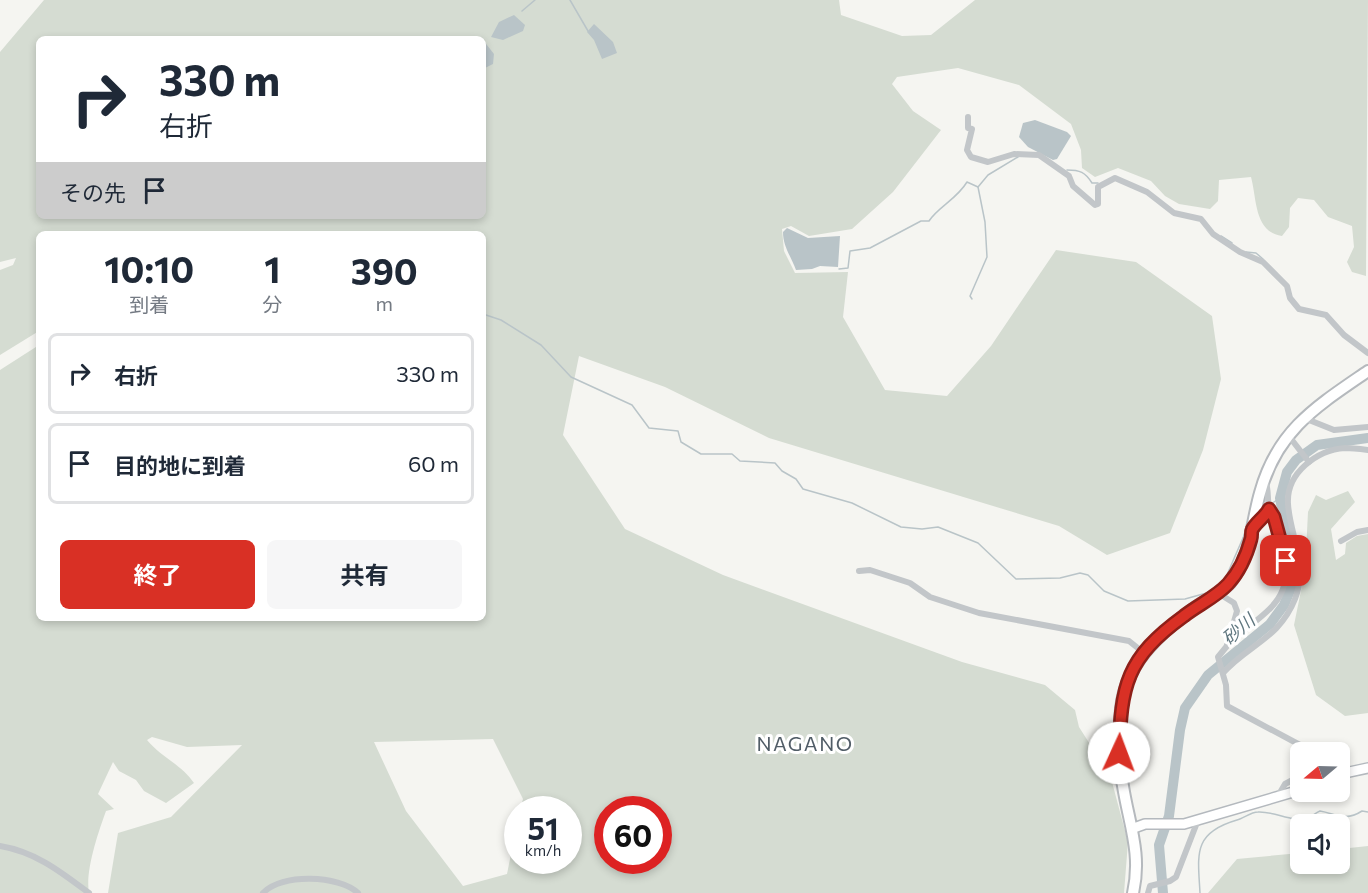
<!DOCTYPE html>
<html lang="ja">
<meta charset="utf-8">
<style>
:root{--surface:#fff;--page:#f6f6f7;--text:#1f2937;--muted:#747a83;--line:#e0e1e3;--accent:#d93025}
body{margin:0;font-family:Commissioner,"Noto Sans JP",sans-serif;background:var(--page);color:var(--text);height:100vh;display:flex;flex-direction:column;font-size:22px;white-space:nowrap}
*{box-sizing:border-box;margin:0}
p{font-size:20px;color:var(--muted)}
.icon{flex:none;width:33px;height:33px;fill:none;stroke:currentColor;stroke-width:2;stroke-linecap:round;stroke-linejoin:round}
.map{position:relative;flex:1;overflow:hidden}
.panel{position:absolute;left:36px;top:231px;width:450px;height:390px;display:flex;flex-direction:column;background:var(--surface);border-radius:9px;box-shadow:0 3px 9px #0003}
.panel>*{flex:none}
.banner{position:absolute;left:36px;top:36px;width:450px;height:183px;border-radius:9px;box-shadow:0 3px 9px #0003;background:#fff;color:var(--text);overflow:hidden}
.needle{width:39px;rotate:251deg}
.controls{position:absolute;left:1290px;top:742px;display:grid;gap:12px}
.controls a{display:grid;place-items:center;width:60px;height:60px;border-radius:9px;background:var(--surface);box-shadow:0 3px 9px #0003;font-size:30px}
.speed{position:absolute;left:504px;top:796px;display:flex;gap:12px;font-size:30px;font-weight:700;text-align:center}
.speed>*{display:grid;place-content:center;width:78px;height:78px;border-radius:50%;background:var(--surface);box-shadow:0 3px 9px #0003;line-height:1}
.speed small{font-size:15px;font-weight:400}
.speed .limit{border:9px solid #d22;background:#fff;color:#111}
.pin{position:absolute;display:grid;place-items:center;width:51px;height:51px;color:#fff;margin:-26px;border-radius:12px;box-shadow:0 3px 9px #0006}
.me{position:absolute;width:66px;margin:-33px;rotate:2deg;stroke-linejoin:round;filter:drop-shadow(0 0 4px #0008)}
.turn{display:flex;align-items:center;gap:21px;height:126px;padding:0 24px;font-size:27px}
.turn .icon{width:78px;height:78px;stroke-width:2.5}
.turn b{display:block;font-size:42px;line-height:51px}
.then{display:flex;align-items:center;height:57px;padding:0 24px;background:#0003;gap:12px;font-size:22px}
.eta{display:flex;justify-content:space-evenly;align-items:center;height:102px;text-align:center}
.eta b{font-size:36px;font-weight:700;line-height:42px}
.action{display:flex;gap:12px;margin-top:auto;padding:12px 24px}
.action a{flex:1;height:69px;border-radius:9px;background:var(--accent);color:#fff;font-size:24px;font-weight:700;line-height:69px;text-align:center}
.action a+a{background:var(--page);color:var(--text)}
ul{padding:0;list-style:none}
li{display:flex;align-items:center;gap:18px;height:81px;margin:0 12px 9px;padding:0 12px;border:3px solid var(--line);border-radius:9px}
li div{flex:1}
li b{display:block;font-size:22px}
li em{font-style:normal}
.map>svg:first-child{display:block}
.green{fill:#d5dcd2;fill-rule:evenodd}
.water{fill:#b9c4c8}
.lines{fill:none;stroke-linecap:round;stroke-linejoin:round}
.stream{stroke:#b9c4c8;stroke-width:1.5}
.river{stroke:#b9c4c8;stroke-width:10}
.secondary-casing{stroke:#b4b9be;stroke-width:12}
.primary-casing{stroke:#b5b9bd;stroke-width:14}
.minor{stroke:#c2c6c9;stroke-width:6}
.secondary{stroke:#fff;stroke-width:9}
.primary{stroke:#fff;stroke-width:10}
.route-casing{stroke:#8d1f18;stroke-width:15}
.route{stroke:#d93025;stroke-width:10}
.labels{text-anchor:middle;dominant-baseline:central;stroke-width:6;stroke-linejoin:round;paint-order:stroke}
.water-label{font-size:18px;font-style:italic;fill:#5f767f;stroke:#fff}
.quarter-label{font-size:20px;letter-spacing:1.5px;fill:#515d67;stroke:#fff}
</style>
<div class="map">
<svg width="1368" height="893" viewBox="0 0 1368 893">
<rect width="100%" height="100%" fill="#f5f5f1"/>
<g class="green">
<path d="M44 0H839L841 15 902 36 931 35 975 0H1368L1366 276 1352 272 1347 262 1354 247 1352 226 1328 217 1314 200 1298 198 1290 208 1289 227 1282 236C1254 232 1257 199 1251 177L1219 180 1218 201 1210 209 1179 204 1165 196 1151 181 1118 168 1095 177 1082 168 1081 150 1071 124 1019 85 958 68 897 77 892 84 913 111 941 130 893 192 852 229 809 236 791 226 782 229 784 251 795 273 848 272 843 317 885 390 947 396 991 346 1056 250 1136 262 1212 316 1221 379 1203 450 1170 533 1107 555 1059 526 769 438 665 387 579 356 563 435 625 529 723 575 962 662 1045 685 1075 710 1079 727 1093 749 1096 774 1112 782 1128 842 1124 893H108L118 833 171 817 242 745 187 747 152 737 147 740C161 757 182 765 194 783L166 803 144 791 136 780 119 771 113 762 98 794 114 809 106 811C98 833 85 871 89 893H0V370L39 345V618H483V234H39V331L0 355V270L13 265 16 258 0 262V52ZM39 39H483V216H39ZM493 739 523 799 520 810H568V861H518L517 824 507 874 463 886 406 811 374 742ZM608 810H658V861H608Z"/>
<path d="M1348 491 1355 502 1331 529 1336 560 1345 554 1346 543 1357 536 1368 534V713L1345 716 1316 695 1294 625 1305 571 1308 512 1316 495 1326 500Z"/>
<path d="M1368 846V893H1208L1237 859 1300 853V864H1340V849Z"/>
</g>
<g class="water">
<path d="M514 15 525 25 523 31 503 40 491 37 499 22Z"/>
<path d="M594 24 613 42 617 53 602 59 594 40 587 32Z"/>
<path d="M483 40 494 54 493 64 483 69Z"/>
<path d="M1035 120 1067 132 1071 136 1057 159 1053 160 1028 147 1019 137 1023 123Z"/>
<path d="M787 228 808 238 840 236 838 267 820 266 812 269 796 270C791 256 783 247 783 232Z"/>
</g>
<g class="lines">
<g class="stream">
<path d="M570 0 588 31"/>
<path d="M522 11 535 0"/>
<path d="M1067 170C1080 170 1085 172 1092 183H1098"/>
<path d="M1221 236 1232 243"/>
<path d="M1246 252 1256 253 1263 259"/>
<path d="M839 269 848 268 850 251 870 248 921 221H929C938 207 957 199 967 182L978 187 988 175 1018 157"/>
<path d="M972 299 970 296 987 257 985 222 978 187"/>
<path d="M483 314 501 320 541 345 571 377 632 405 649 428 678 431 681 442 701 454H732L740 461 775 463 782 471 796 479 803 489 852 503 901 527 922 529 938 527 978 543 1016 579 1060 578 1080 573 1088 575 1104 591 1128 601 1185 599 1210 592"/>
<path d="M1271 504 1280 498"/>
<path d="M1260 517 1267 507"/>
<path d="M1217 588 1226 577 1246 531"/>
<path d="M1200 893C1198 855 1192 833 1237 820 1244 818 1251 812 1258 812 1275 811 1293 823 1308 818 1312 817 1315 813 1320 811 1337 814 1345 822 1362 811L1368 812"/>
</g>
<path class="river" d="M1163 893 1159 845 1169 816 1180 730 1185 708 1208 675 1270 624 1284 605 1291 588 1293 568 1280 498 1287 472 1296 460 1317 445 1368 438"/>
<defs>
<g id="secondary">
<path d="M1340 774 1368 768"/>
<path d="M1134 828 1145 824H1184L1300 790"/>
</g>
<path id="primary" d="M1133 893C1142 854 1129 824 1123 786 1118 761 1118 734 1121 709 1125 665 1158 634 1193 609 1205 600 1220 594 1230 583 1251 557 1251 524 1260 493 1277 430 1317 406 1368 371"/>
</defs>
<use href="#secondary" class="secondary-casing"/>
<use href="#primary" class="primary-casing"/>
<g class="minor">
<path d="M968 117V128L972 129 967 150 971 157 988 162 1014 154 1039 155 1069 176 1073 186 1095 205 1098 204V187L1115 178 1147 192 1174 213 1201 219 1213 234 1240 252 1263 262 1287 286 1290 298 1299 309 1326 315 1344 335 1368 353"/>
<path d="M1304 418 1334 430 1368 427"/>
<path d="M1288 435 1309 462"/>
<path d="M1253 528 1263 520 1269 509"/>
<path d="M1341 541 1357 532 1368 530"/>
<path d="M859 571 870 570 910 583 930 597 979 613 1129 641 1144 653"/>
<path d="M1218 593 1234 603 1237 611 1227 646 1218 657 1226 685 1227 706 1315 753"/>
<path d="M1227 645C1276 602 1299 601 1278 528 1276 521 1271 514 1269 507 1267 498 1269 489 1265 480"/>
<path d="M1223 673C1249 644 1279 639 1295 599 1309 564 1290 537 1288 504 1286 473 1317 450 1345 448 1352 448 1360 449 1368 450"/>
<path d="M1278 796 1285 784 1300 776"/>
<path d="M0 846C36 852 61 872 89 893"/>
<path d="M263 893C281 873 339 875 358 893"/>
<path d="M1148 893 1150 886 1170 881 1176 877 1198 820"/>
</g>
<use href="#secondary" class="secondary"/>
<use href="#primary" class="primary"/>
</g>
<g class="lines">
<defs>
<path id="route" d="M1119 753C1121 685 1126 658 1184 616 1198 605 1216 597 1228 584 1239 572 1247 554 1251 539 1252 536 1251 532 1252 530 1255 523 1265 517 1269 509L1274 517 1286 561"/>
</defs>
<use href="#route" class="route-casing"/>
<use href="#route" class="route"/>
</g>
<g class="labels">
<g class="water-label">
<text transform="translate(1238 629) rotate(-40)">砂川</text>
</g>
<g class="quarter-label">
<text x="805" y="743">NAGANO</text>
</g>
</g>
</svg>
<div class="controls">
<a><svg class="needle" viewBox="-14 -14 28 28"><path d="M0-13l5 13h-10z" fill="#e53935"/><path d="M0 13l5-13h-10z" fill="#747a83"/></svg></a>
<a><svg class="icon" aria-label="sound" viewBox="0 0 24 24"><path d="M4 9h4l5-4v14l-5-4H4zM17 9q2 3 0 6"/></svg></a>
</div>
<div class="speed"><div>51<small>km/h</small></div><div class="limit">60</div></div>
<div class="pin" style="left:1286px;top:561px;background:#d93025"><svg class="icon" aria-label="arrive" viewBox="0 0 24 24"><path d="M6 21V4h12l-3 4 3 4H6"/></svg></div>
<svg class="me" style="left:1119px;top:753px" viewBox="-20 -20 40 40"><circle r="19" fill="#fff"/><path d="M0-13L10 11 0 6-10 11z" fill="#d93025"/></svg>
<div class="banner">
<div class="turn"><svg class="icon" aria-label="right" viewBox="0 0 24 24"><path d="M7 20v-9h11M14 6l5 5-5 5"/></svg><div><b>330 m</b>右折</div></div>
<div class="then">その先<svg class="icon" aria-label="arrive" viewBox="0 0 24 24"><path d="M6 21V4h12l-3 4 3 4H6"/></svg></div>
</div>
<section class="panel">
<div class="eta">
<div><b>10:10</b><p>到着</p></div>
<div><b>1</b><p>分</p></div>
<div><b>390</b><p>m</p></div>
</div>
<ul>
<li><svg class="icon" aria-label="right" viewBox="0 0 24 24"><path d="M7 20v-9h11M14 6l5 5-5 5"/></svg><div><b>右折</b></div><em>330 m</em></li>
<li><svg class="icon" aria-label="arrive" viewBox="0 0 24 24"><path d="M6 21V4h12l-3 4 3 4H6"/></svg><div><b>目的地に到着</b></div><em>60 m</em></li>
</ul>
<div class="action"><a>終了</a><a>共有</a></div>
</section>
</div>
